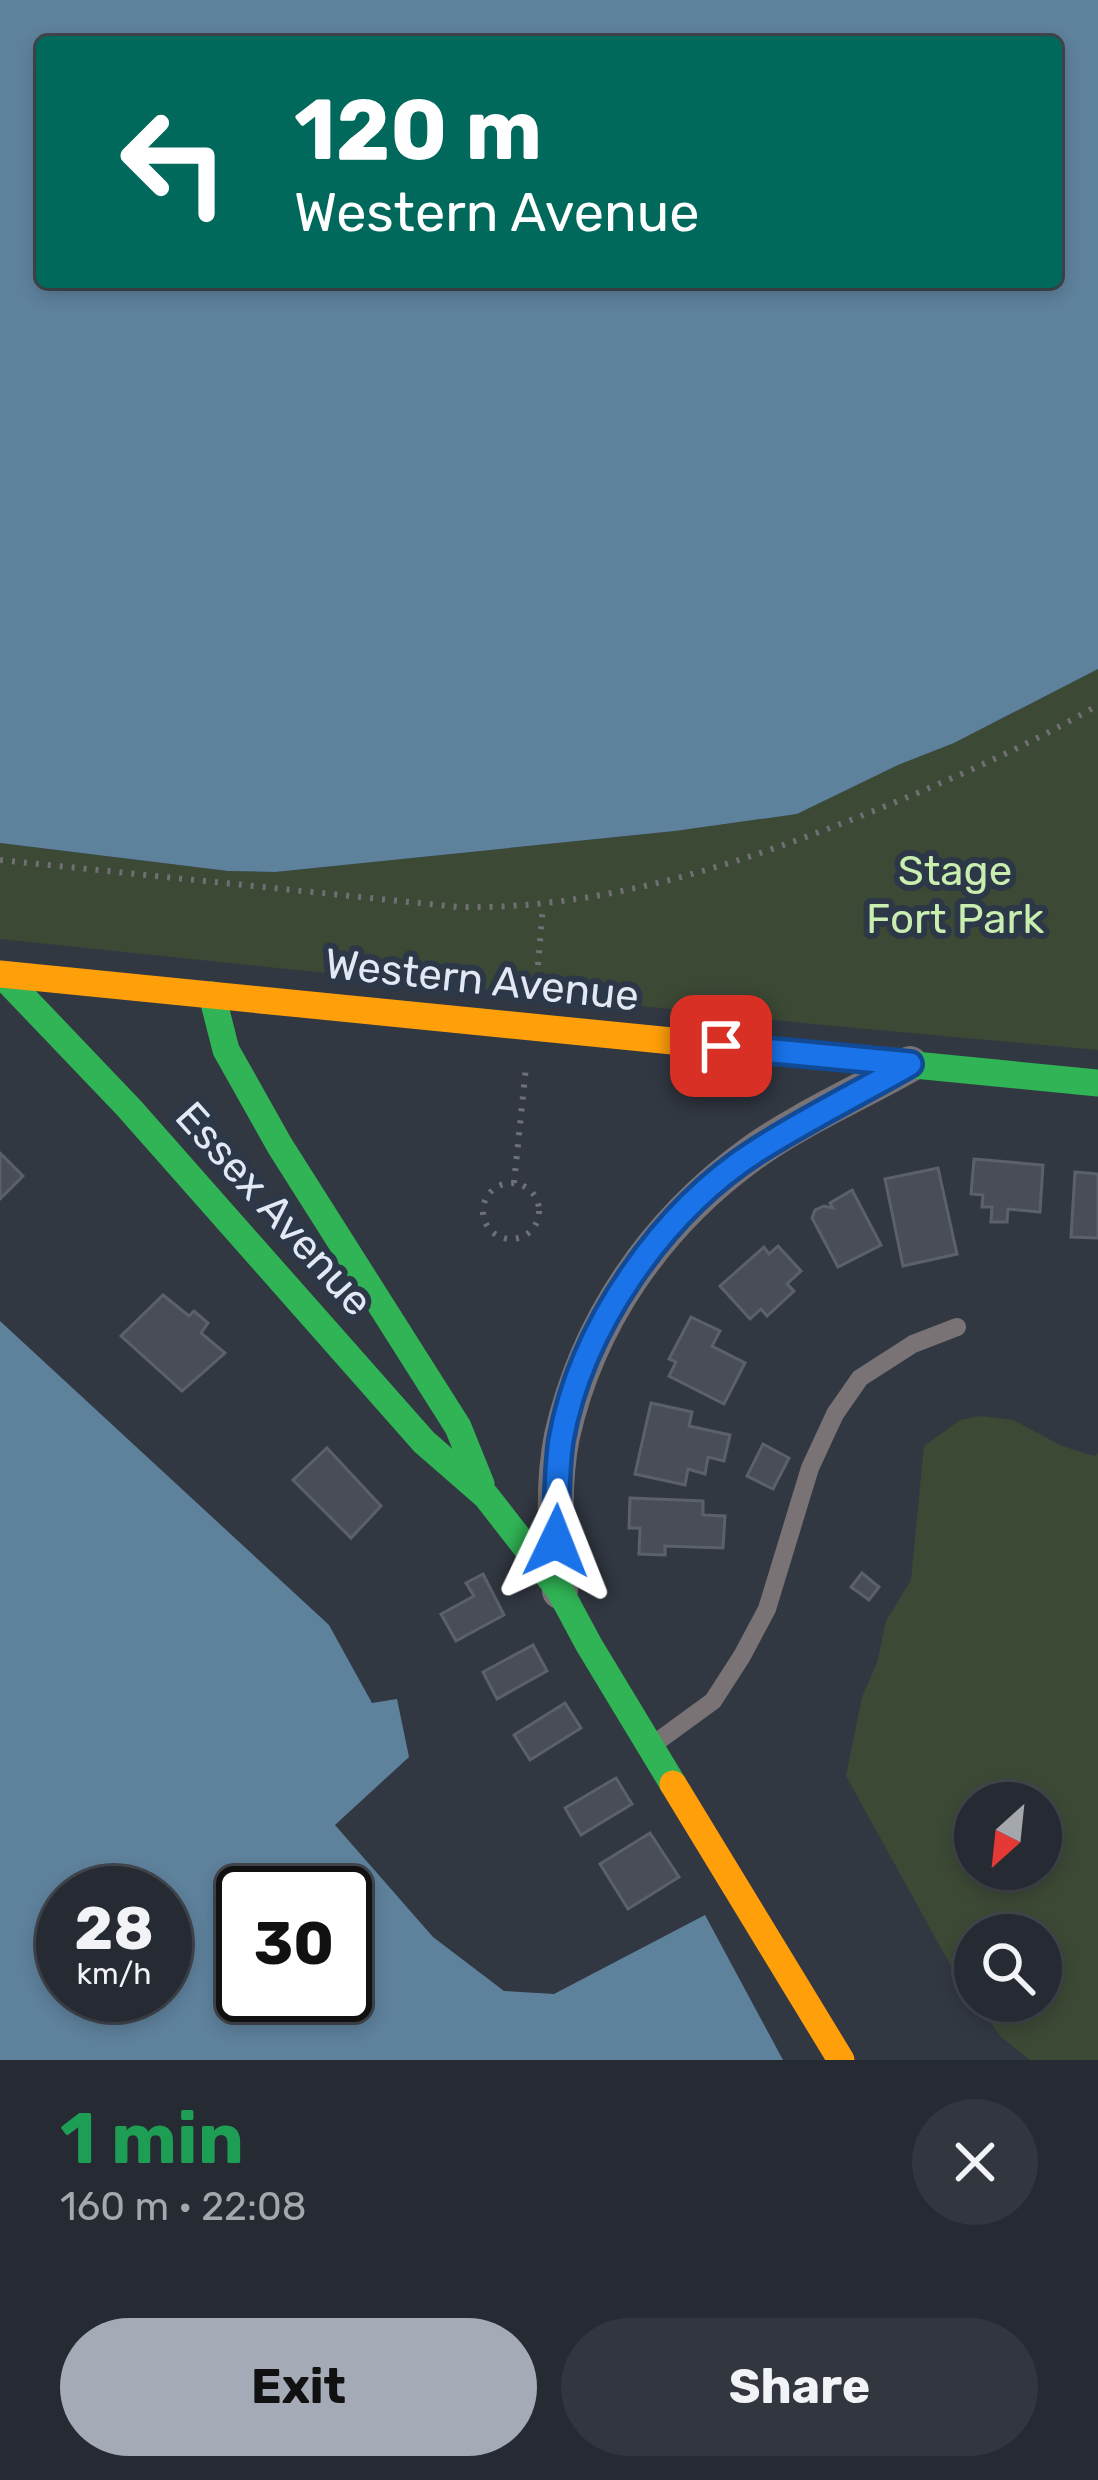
<!DOCTYPE html>
<meta charset="utf-8">
<style>
:root{--surface:#262a32;--page:#32363e;--text:#f1f3f6;--muted:#a4a7ac;--line:#42464d;--accent:#a4abb6}
body{margin:0;font-family:Rubik,sans-serif;background:var(--page);color:var(--text);height:100vh;display:flex;flex-direction:column;font-size:45px;white-space:nowrap}
*{box-sizing:border-box;margin:0}
p{font-size:39px;color:var(--muted)}
.icon{flex:none;width:66px;height:66px;fill:none;stroke:currentColor;stroke-width:2;stroke-linecap:round;stroke-linejoin:round}
.map{position:relative;height:2060px;overflow:hidden}
.sheet{display:flex;flex-direction:column;background:var(--surface);flex:1}
.sheet>*{flex:none}
.top-card{position:absolute;left:36px;top:36px;width:1026px;height:252px;border-radius:12px;box-shadow:0 6px 18px #0003,0 0 0 3px var(--line);background:#00695c;color:#fff;overflow:hidden}
.needle{width:78px;rotate:207deg}
.buttons{position:absolute;left:954px;top:1782px;display:grid;gap:24px}
.buttons a{display:grid;place-items:center;width:108px;height:108px;border-radius:50%;background:var(--surface);box-shadow:0 6px 18px #0003,0 0 0 3px var(--line);font-size:60px}
.speed{position:absolute;left:36px;top:1866px;display:flex;gap:24px;font-size:60px;font-weight:700;text-align:center}
.speed>*{display:grid;place-content:center;width:156px;height:156px;border-radius:50%;background:var(--surface);box-shadow:0 6px 18px #0003,0 0 0 3px var(--line);line-height:1}
.speed small{font-size:30px;font-weight:400}
.speed .limit{border:6px solid #111;border-radius:18px;background:#fff;color:#111}
.pin{position:absolute;display:grid;place-items:center;width:102px;height:102px;color:#fff;margin:-51px;border-radius:24px;box-shadow:0 6px 18px #0006}
.me{position:absolute;width:132px;margin:-66px;rotate:2deg;stroke-linejoin:round;filter:drop-shadow(0 0 9px #0008)}
.turn{display:flex;align-items:center;gap:42px;height:252px;padding:0 60px;font-size:54px}
.turn .icon{width:156px;height:156px;stroke-width:2.5}
.turn b{display:block;font-size:84px;line-height:102px}
.round{display:grid;place-items:center;flex:none;width:126px;height:126px;border-radius:63px;background:var(--page)}
.summary{display:flex;align-items:center;justify-content:space-between;height:204px;padding:0 60px}
h1{font-size:72px;font-weight:700;line-height:90px;color:#1e9e55}
.primary-button{display:flex;gap:24px;margin-top:auto;padding:24px 60px}
.primary-button a{flex:1;height:138px;border-radius:72px;background:var(--accent);color:#111;font-size:48px;font-weight:700;line-height:138px;text-align:center}
.primary-button a+a{background:var(--page);color:var(--text)}
.map>svg:first-child{display:block}
.green{fill:#3c4935;fill-rule:evenodd}
.water{fill:#5e819c;fill-rule:evenodd}
.building{fill:#484d56;stroke:#5b606a;stroke-width:3}
.lines{fill:none;stroke-linecap:round;stroke-linejoin:round}
.path{stroke:#706f74;stroke-width:6;stroke-dasharray:3 9;stroke-linecap:butt}
.lane{stroke:#797375;stroke-width:18}
.street{stroke:#797375;stroke-width:36}
.fast{stroke:#30b455;stroke-width:27}
.slow{stroke:#ff9f0a;stroke-width:27}
.route-casing{stroke:#114b97;stroke-width:30}
.route{stroke:#1a73e8;stroke-width:21}
.labels{text-anchor:middle;dominant-baseline:central;stroke-width:12;stroke-linejoin:round;paint-order:stroke}
.park-label{font-size:42px;fill:#c9eeb0;stroke:#2c3748}
.street-label{font-size:42px;fill:#e2e9f5;stroke:#2c3748}
</style>
<div class="map">
<svg width="1098" height="2060" viewBox="0 0 1098 2060">
<rect width="100%" height="100%" fill="#323842"/>
<g class="green">
<path d="M1098 669V1050L823 1025 0 939V843L228 871 275 872 675 831 797 814 898 765 954 743Z"/>
<path d="M981 1416 1013 1420 1062 1446 1094 1456 1098 1453V2060H1030L1000 2036 976 2001H1041V1935H975V2000L951 1966 846 1776 862 1697 877 1663 886 1621 911 1580 924 1446 960 1420ZM1041 1803V1869H975V1803Z"/>
</g>
<g class="water">
<path d="M0 0H1098V669L954 743 898 765 797 814 675 831 275 872 228 871 0 843ZM42 42H1056V282H42Z"/>
<path d="M0 1321 329 1625 372 1703 397 1699 409 1757 335 1825 433 1937 504 1991 554 1994 705 1915 783 2060H0ZM165 1893V1995H63V1893ZM243 1893H345V1995H243Z"/>
</g>
<g class="building">
<path d="M0 1153 23 1176 0 1199Z"/>
<path d="M974 1159 1043 1165 1040 1212 1008 1209 1007 1222H991L992 1207H982L983 1195 971 1194Z"/>
<path d="M938 1168 957 1254 903 1266 885 1179Z"/>
<path d="M1075 1172 1098 1174V1238L1071 1237Z"/>
<path d="M852 1190 881 1245 838 1267 812 1218 815 1210 824 1206 833 1208 830 1203Z"/>
<path d="M778 1246 801 1271 787 1284 794 1291 767 1316 761 1309 750 1319 720 1286 764 1247 769 1254Z"/>
<path d="M163 1295 189 1316 194 1311 208 1323 201 1333 225 1353 182 1391 121 1336Z"/>
<path d="M691 1317 720 1331 712 1346 745 1363 724 1404 669 1376 676 1362 669 1359Z"/>
<path d="M651 1403 692 1412 689 1426 730 1435 724 1461 708 1457 705 1474 688 1469 685 1485 635 1474Z"/>
<path d="M763 1444 789 1458 773 1489 747 1476Z"/>
<path d="M327 1448 381 1506 351 1538 293 1480Z"/>
<path d="M630 1498 703 1501V1515L725 1516 723 1548 665 1546V1555L639 1554 640 1528H629Z"/>
<path d="M862 1573 879 1587 869 1600 851 1587Z"/>
<path d="M483 1574 504 1615 456 1641 441 1614 474 1596 466 1583Z"/>
<path d="M533 1645 547 1671 497 1699 483 1672Z"/>
<path d="M565 1703 581 1728 530 1760 514 1735Z"/>
<path d="M616 1778 632 1804 581 1835 565 1808Z"/>
<path d="M650 1833 679 1877 628 1909 600 1864Z"/>
</g>
<g class="lines">
<g class="path">
<path d="M0 860 458 907C599 910 737 865 866 814 946 782 1024 748 1098 705"/>
<path d="M536 989 543 906"/>
<path d="M514 1183 526 1067"/>
<circle cx="511" cy="1211" r="28"/>
</g>
<path class="lane" d="M654 1744 713 1701 742 1656 767 1609 810 1468 835 1414 860 1378 913 1344 957 1327"/>
<path class="street" d="M560 1591C556 1541 552 1485 562 1436 588 1321 656 1223 751 1154 798 1120 859 1093 910 1064"/>
<g class="fast">
<path d="M2 975 129 1108 424 1442 486 1496 560 1591 589 1645 673 1784"/>
<path d="M212 995 226 1050 280 1146 458 1427 481 1484"/>
<path d="M853 1059 1098 1083"/>
</g>
<g class="slow">
<path d="M0 974 853 1059"/>
<path d="M673 1784 841 2060"/>
</g>
</g>
<g class="lines">
<defs>
<path id="route" d="M556 1541C557 1508 556 1473 561 1440 581 1328 662 1211 758 1150 807 1119 859 1093 910 1064L721 1046"/>
</defs>
<use href="#route" class="route-casing"/>
<use href="#route" class="route"/>
</g>
<g class="labels">
<g class="park-label">
<text x="955" y="871">Stage<tspan x="955" dy="48">Fort Park</tspan></text>
</g>
<g class="street-label">
<text transform="translate(482 980) rotate(6)">Western Avenue</text>
<text transform="translate(274 1209) rotate(48)">Essex Avenue</text>
</g>
</g>
</svg>
<div class="buttons">
<a><svg class="needle" viewBox="-14 -14 28 28"><path d="M0-13l5 13h-10z" fill="#e53935"/><path d="M0 13l5-13h-10z" fill="#a4a7ac"/></svg></a>
<a><svg class="icon" aria-label="search" viewBox="0 0 24 24"><circle cx="10" cy="10" r="6"/><path d="M15 15l6 6"/></svg></a>
</div>
<div class="speed"><div>28<small>km/h</small></div><div class="limit">30</div></div>
<div class="pin" style="left:721px;top:1046px;background:#d93025"><svg class="icon" aria-label="arrive" viewBox="0 0 24 24"><path d="M6 21V4h12l-3 4 3 4H6"/></svg></div>
<svg class="me" style="left:556px;top:1541px" viewBox="-20 -20 40 40"><path d="M0-17L14 15 0 8-14 15z" fill="#1a73e8" stroke="#fff" stroke-width="4"/></svg>
<div class="top-card">
<div class="turn"><svg class="icon" aria-label="left" viewBox="0 0 24 24"><path d="M17 20v-9H6M10 6l-5 5 5 5"/></svg><div><b>120 m</b>Western Avenue</div></div>
</div>
</div>
<section class="sheet">
<div class="summary"><div><h1>1 min</h1><p>160 m · 22:08</p></div><a class="round"><svg class="icon" aria-label="close" viewBox="0 0 24 24"><path d="M6 6l12 12M18 6L6 18"/></svg></a></div>
<div class="primary-button"><a>Exit</a><a>Share</a></div>
</section>
